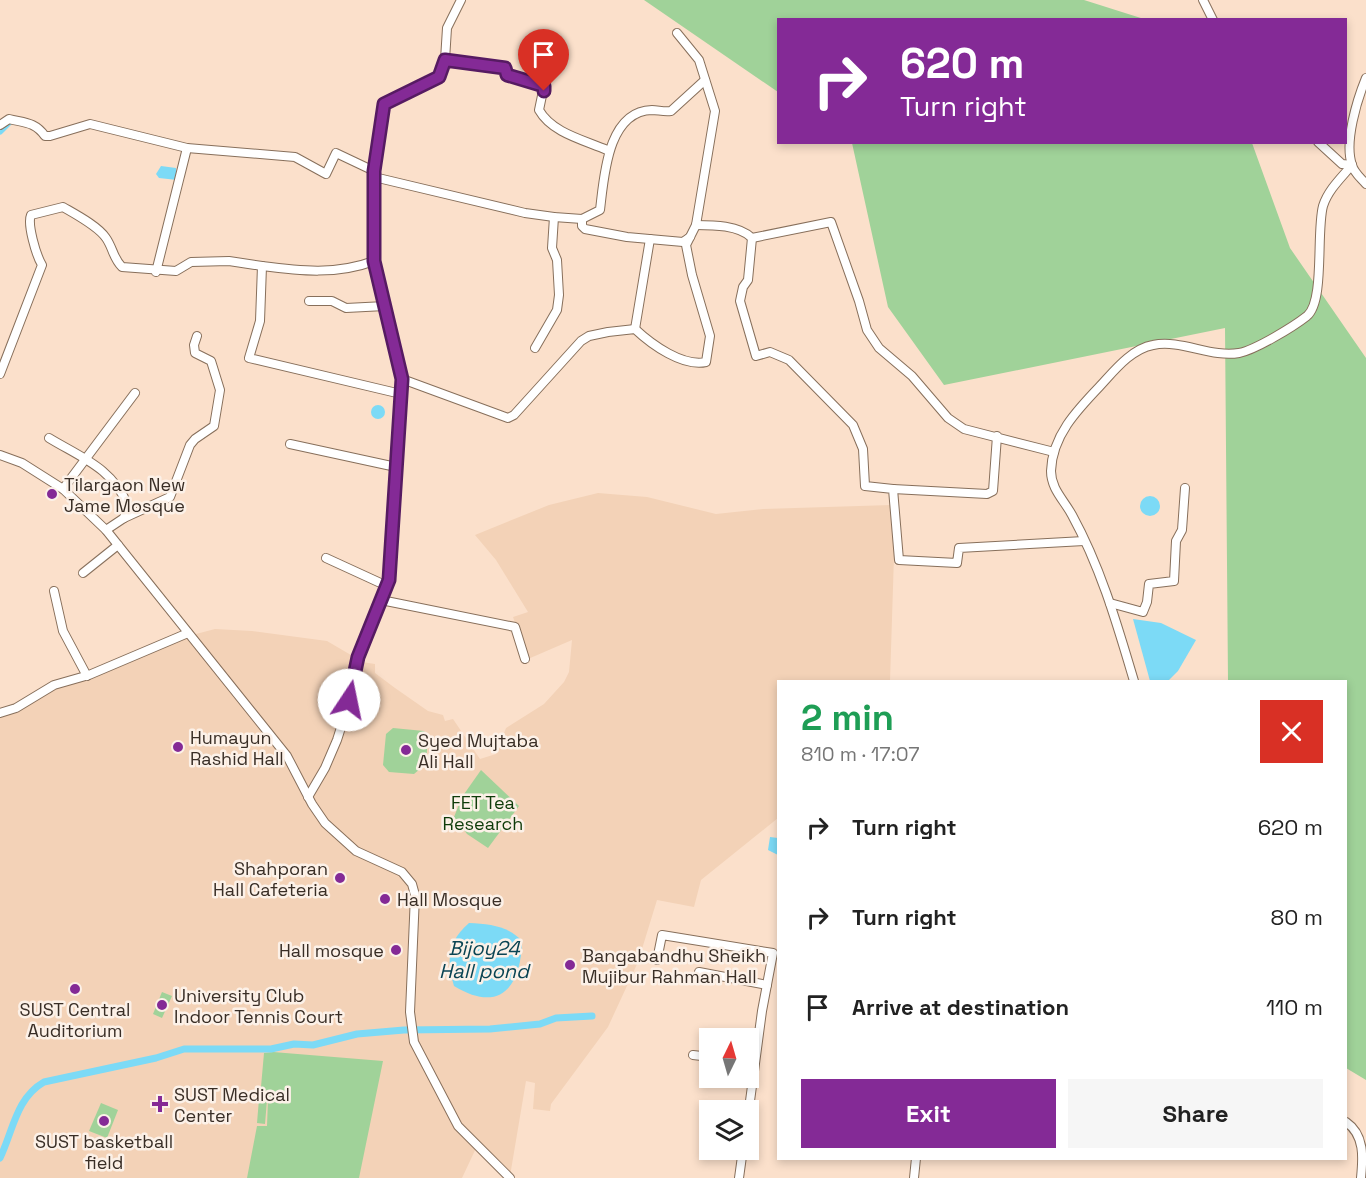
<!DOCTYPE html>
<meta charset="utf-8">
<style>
:root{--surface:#fff;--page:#f6f6f6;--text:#222;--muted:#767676;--accent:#842a96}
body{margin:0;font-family:"Space Grotesk",sans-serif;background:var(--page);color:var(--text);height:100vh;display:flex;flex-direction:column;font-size:22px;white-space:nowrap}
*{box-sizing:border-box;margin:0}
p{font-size:20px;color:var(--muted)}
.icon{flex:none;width:33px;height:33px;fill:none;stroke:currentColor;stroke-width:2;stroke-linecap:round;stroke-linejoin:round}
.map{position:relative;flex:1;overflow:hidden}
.panel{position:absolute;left:777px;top:680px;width:570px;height:480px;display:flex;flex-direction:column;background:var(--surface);border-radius:0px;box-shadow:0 3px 9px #0003}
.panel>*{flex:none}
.banner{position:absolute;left:777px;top:18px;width:570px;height:126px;border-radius:0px;box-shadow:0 3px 9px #0003;background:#842a96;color:#fff;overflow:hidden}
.needle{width:39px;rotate:5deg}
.fabs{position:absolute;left:699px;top:1028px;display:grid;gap:12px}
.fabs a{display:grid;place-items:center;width:60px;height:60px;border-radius:0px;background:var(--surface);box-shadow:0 3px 9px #0003;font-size:30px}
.pin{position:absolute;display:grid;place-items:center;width:51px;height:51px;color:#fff;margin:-62px -26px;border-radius:50% 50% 50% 0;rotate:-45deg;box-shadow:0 0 6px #0007}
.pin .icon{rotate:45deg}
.me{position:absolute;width:66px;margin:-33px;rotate:11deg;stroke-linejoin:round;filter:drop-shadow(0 0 4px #0008)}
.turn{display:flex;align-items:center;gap:21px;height:126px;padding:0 24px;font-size:27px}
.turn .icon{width:78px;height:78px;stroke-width:2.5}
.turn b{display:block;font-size:42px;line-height:51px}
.round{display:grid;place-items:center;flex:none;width:63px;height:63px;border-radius:0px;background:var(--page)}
.overview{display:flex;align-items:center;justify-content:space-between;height:102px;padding:0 24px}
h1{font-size:36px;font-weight:700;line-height:45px;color:#1e9e55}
.primary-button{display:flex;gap:12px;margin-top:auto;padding:12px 24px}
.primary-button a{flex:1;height:69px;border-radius:0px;background:var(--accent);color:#fff;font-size:24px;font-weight:700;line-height:69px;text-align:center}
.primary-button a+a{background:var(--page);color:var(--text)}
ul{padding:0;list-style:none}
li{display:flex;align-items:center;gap:18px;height:90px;padding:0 24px}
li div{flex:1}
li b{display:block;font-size:22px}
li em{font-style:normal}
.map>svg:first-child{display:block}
.built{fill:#f3d2b7}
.green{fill:#a0d299}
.water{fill:#7cdaf6}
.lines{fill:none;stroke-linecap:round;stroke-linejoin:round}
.canal{stroke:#7cdaf6;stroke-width:7}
.minor-casing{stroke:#876f5b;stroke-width:10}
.minor{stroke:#fff;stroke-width:8}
.route-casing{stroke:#561b62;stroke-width:15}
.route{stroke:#842a96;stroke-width:10}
.poi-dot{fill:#842a96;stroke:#fcf1e8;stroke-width:2}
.labels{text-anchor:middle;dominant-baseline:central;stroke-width:5;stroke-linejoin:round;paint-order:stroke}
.poi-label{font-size:18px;fill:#392e26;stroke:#fcf1e8;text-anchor:start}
.park-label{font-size:18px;fill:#0e3b09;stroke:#fcf1e8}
.water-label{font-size:20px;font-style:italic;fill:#0a4453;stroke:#fcf1e8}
</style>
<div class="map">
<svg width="1366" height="1178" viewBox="0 0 1366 1178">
<rect width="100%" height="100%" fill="#fbe0cb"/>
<path class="built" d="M598 493 647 497 716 514 763 509 891 505 894 556 890 681H778V818L701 880 694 907 657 900 638 962 608 1027 551 1104 550 1111 533 1109 535 1083 526 1081 510 1176 478 1144 462 1178H0V718L18 712 52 689 110 671 196 634 215 629 252 631 327 641 356 658 355 661 375 664V673L395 688 428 711 443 715 445 721 453 719 480 759 496 754 506 728 544 704 564 682 569 672 572 640 528 659 513 617 528 612 496 560 475 535 549 505Z"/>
<g class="green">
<path d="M644 0H1084L1144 19 778 20V92Z"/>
<path d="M852 143H1252L1290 248 1366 358V1080L1346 1068V681H1228L1225 328 944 385 888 307Z"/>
<path d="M393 728 424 731 428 736 426 764 414 774 389 772 383 765 386 734Z"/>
<path d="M481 770 519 806 488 848 467 834 454 817 462 797Z"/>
<path d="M162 992 172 996 162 1018 153 1014Z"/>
<path d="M273 1052 383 1061 359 1178H247L257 1126H267L268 1099 260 1098 264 1053Z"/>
<path d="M259 1099 267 1100 265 1124 257 1123Z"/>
<path d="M101 1103 118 1110 107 1138 89 1131Z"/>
</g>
<g class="water">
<path d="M161 166 176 168 177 180 159 178 156 174Z"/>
<circle cx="378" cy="412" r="7"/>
<circle cx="1150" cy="506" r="10"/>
<path d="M1133 619 1161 623 1196 640 1178 671 1168 681H1150Z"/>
<path d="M770 837 778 838V855L768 850Z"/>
<path d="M469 923C490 924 508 926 522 941 521 987 500 1014 454 986 446 960 448 941 469 923Z"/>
</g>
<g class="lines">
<g class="canal">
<path d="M0 131 9 122"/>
<path d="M0 1158C13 1131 16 1098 44 1082L156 1058 184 1049H271L294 1044 313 1045 357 1034 404 1030 490 1029 540 1024 556 1018 592 1016"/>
</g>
<defs>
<g id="minor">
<path d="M1203 0 1213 20"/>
<path d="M445 60 447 28 461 0"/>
<path d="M1366 78C1357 100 1344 142 1352 165 1354 173 1361 178 1366 184"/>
<path d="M0 125 9 119C25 123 35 122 45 136H50L90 124 187 148 295 157 326 174 336 153 374 171"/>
<path d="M1318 142 1342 164 1352 165"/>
<path d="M374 177 525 213 554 217 582 219 600 210C604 178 607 111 652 110 658 110 664 112 671 111L705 80"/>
<path d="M582 219V226L585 229 627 237 683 242 690 237"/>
<path d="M696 225C713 225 739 225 752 238L831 222 859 301 867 330 879 348 912 376 948 418 964 429 1054 452"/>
<path d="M752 238 748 280 743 287 740 301 756 356 770 352 789 360 853 425 863 449 865 486 893 489 899 560 957 563 959 548 1084 541"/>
<path d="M262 266C300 271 337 275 374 261"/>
<path d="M156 272 187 148"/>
<path d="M309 301H332L346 308 385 306"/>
<path d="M635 329 650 239"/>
<path d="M535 348 557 310 559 295 557 260 552 248 554 217"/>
<path d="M0 374 42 265C36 255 27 224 31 215L63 207C75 214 98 226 106 238 113 248 113 258 122 267L176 271 191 262 229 261 262 266 260 321 249 358 401 394"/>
<path d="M402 379 508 418 514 415 581 341 589 336 608 332 635 329C652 345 683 367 706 362L710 336 692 275 686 245 696 225 715 111 699 60 677 33"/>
<path d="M49 438C80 457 113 468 128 506L124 518 106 530"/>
<path d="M290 444 396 467"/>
<path d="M0 455 22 463 63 489 106 530 287 756 312 804 325 823 356 851 402 872 412 884 415 895 410 1012 414 1042 458 1126 510 1178"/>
<path d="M63 489 135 393"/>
<path d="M893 489 987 494 993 491 997 436"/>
<path d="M124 518 170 497 190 445 195 439 214 426 220 390 211 361 195 353 194 345 197 336"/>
<path d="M326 558 387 586"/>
<path d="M83 573 118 545"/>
<path d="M54 591 63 631 87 676"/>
<path d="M381 600 515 627 525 659"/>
<path d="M1110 603 1143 612 1147 602 1149 584 1174 581 1176 541 1182 530 1185 488"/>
<path d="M1134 681C1117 624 1101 568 1072 515 1064 500 1051 489 1051 471 1052 436 1077 410 1100 386 1114 371 1131 349 1153 345 1181 339 1211 358 1239 353 1255 350 1293 327 1307 316 1325 301 1316 232 1323 206 1328 190 1341 178 1352 165"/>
<path d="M0 713 16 708 54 685 89 675 188 633"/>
<path d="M308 797 325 768 337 740 352 693 358 657 389 580 402 379 374 261V171L384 104 439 77 445 60 505 68 507 75 544 86 539 110C552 133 584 140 607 150"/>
<path d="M657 960 662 935 773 953 762 1011 748 1116"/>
<path d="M699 972 767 985"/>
<path d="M693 1055 710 1057"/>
<path d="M1346 1122C1365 1135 1363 1158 1361 1178"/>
<path d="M739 1178 743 1149"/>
<path d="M914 1178 916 1158"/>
</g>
</defs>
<use href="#minor" class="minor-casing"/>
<use href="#minor" class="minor"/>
</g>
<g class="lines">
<defs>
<path id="route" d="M349 700 358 657 389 580 402 379 374 261V171L384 104 439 77 445 60 505 68 507 75 544 86V91"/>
</defs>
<use href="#route" class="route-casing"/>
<use href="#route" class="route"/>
</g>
<g class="poi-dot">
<circle cx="52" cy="494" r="6"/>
<circle cx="178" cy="747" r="6"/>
<circle cx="406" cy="750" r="6"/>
<circle cx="340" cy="878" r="6"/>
<circle cx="385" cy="899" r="6"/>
<circle cx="396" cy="950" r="6"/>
<circle cx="570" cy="965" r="6"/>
<circle cx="75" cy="989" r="6"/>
<circle cx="162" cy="1005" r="6"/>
<path d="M157 1095h6v6h6v6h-6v6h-6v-6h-6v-6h6z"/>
<circle cx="104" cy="1121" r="6"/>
</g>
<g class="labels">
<g class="poi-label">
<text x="64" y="484">Tilargaon New<tspan x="64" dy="21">Jame Mosque</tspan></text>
<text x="190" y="737">Humayun<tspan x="190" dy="21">Rashid Hall</tspan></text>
<text x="418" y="740">Syed Mujtaba<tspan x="418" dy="21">Ali Hall</tspan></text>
<text x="328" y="868" text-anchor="end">Shahporan<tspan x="328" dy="21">Hall Cafeteria</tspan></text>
<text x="397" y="899">Hall Mosque</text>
<text x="384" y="950" text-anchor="end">Hall mosque</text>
<text x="582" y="955">Bangabandhu Sheikh<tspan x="582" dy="21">Mujibur Rahman Hall</tspan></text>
<text x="174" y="995">University Club<tspan x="174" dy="21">Indoor Tennis Court</tspan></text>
<text x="75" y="1009" text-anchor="middle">SUST Central<tspan x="75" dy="21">Auditorium</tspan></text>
<text x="174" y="1094">SUST Medical<tspan x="174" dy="21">Center</tspan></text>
<text x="104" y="1141" text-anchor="middle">SUST basketball<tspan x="104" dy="21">field</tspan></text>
</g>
<g class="park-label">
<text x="483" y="802">FET Tea<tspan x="483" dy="21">Research</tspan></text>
</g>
<g class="water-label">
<text x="484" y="948">Bijoy24<tspan x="484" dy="23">Hall pond</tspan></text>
</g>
</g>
</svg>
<div class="fabs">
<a><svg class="needle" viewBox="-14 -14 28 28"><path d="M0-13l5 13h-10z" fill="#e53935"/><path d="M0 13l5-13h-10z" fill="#767676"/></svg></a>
<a><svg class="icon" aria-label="layers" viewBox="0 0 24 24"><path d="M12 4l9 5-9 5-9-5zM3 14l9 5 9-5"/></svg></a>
</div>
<div class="pin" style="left:544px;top:91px;background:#d93025"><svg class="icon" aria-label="arrive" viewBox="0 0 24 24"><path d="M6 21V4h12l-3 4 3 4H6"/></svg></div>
<svg class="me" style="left:349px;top:700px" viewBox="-20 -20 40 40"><circle r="19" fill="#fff"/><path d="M0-13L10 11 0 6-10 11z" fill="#842a96"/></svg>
<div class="banner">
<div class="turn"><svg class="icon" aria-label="right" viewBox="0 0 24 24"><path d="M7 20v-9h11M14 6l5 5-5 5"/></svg><div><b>620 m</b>Turn right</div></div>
</div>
<section class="panel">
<div class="overview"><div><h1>2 min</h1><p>810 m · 17:07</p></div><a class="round" style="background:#d93025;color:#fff"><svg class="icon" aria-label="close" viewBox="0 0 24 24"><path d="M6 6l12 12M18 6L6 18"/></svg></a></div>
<ul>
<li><svg class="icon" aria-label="right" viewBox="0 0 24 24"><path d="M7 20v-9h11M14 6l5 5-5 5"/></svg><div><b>Turn right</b></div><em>620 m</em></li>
<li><svg class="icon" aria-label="right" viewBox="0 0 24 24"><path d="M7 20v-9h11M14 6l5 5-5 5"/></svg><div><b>Turn right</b></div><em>80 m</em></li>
<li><svg class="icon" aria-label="arrive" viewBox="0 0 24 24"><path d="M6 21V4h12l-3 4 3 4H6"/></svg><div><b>Arrive at destination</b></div><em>110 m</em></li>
</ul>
<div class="primary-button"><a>Exit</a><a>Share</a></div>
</section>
</div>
